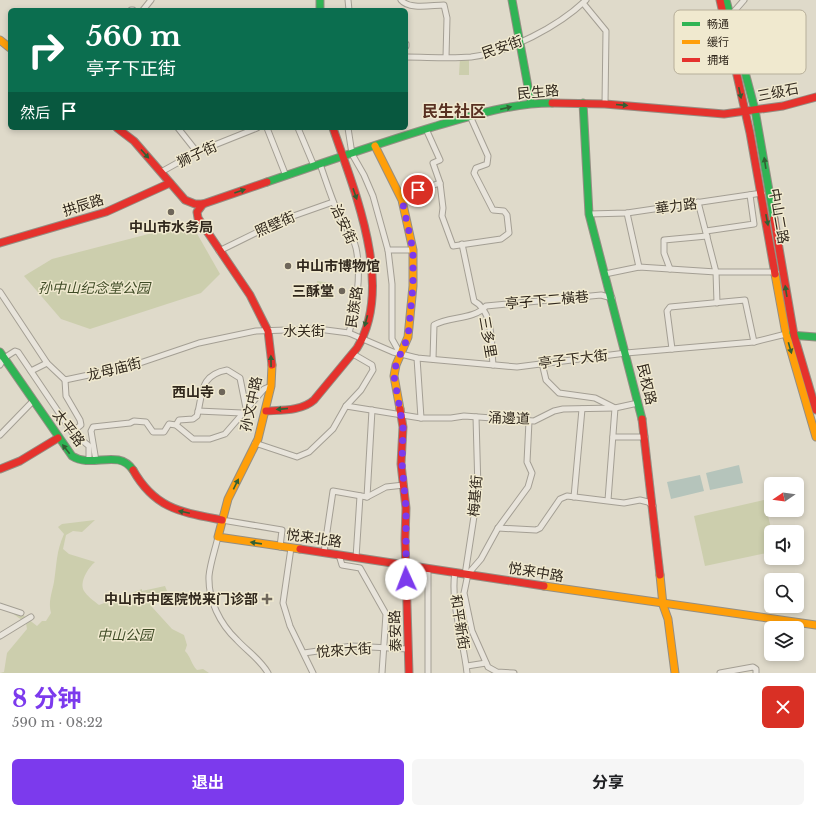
<!DOCTYPE html>
<html lang="zh">
<meta charset="utf-8">
<style>
:root{--surface:#fff;--page:#f6f6f6;--text:#202124;--muted:#757577;--accent:#7c3aed}
body{margin:0;font-family:"Libre Baskerville","Noto Sans SC",serif;background:var(--page);color:var(--text);height:100vh;display:flex;flex-direction:column;font-size:15px;white-space:nowrap}
*{box-sizing:border-box;margin:0}
p{font-size:13px;color:var(--muted)}
.icon{flex:none;width:22px;height:22px;fill:none;stroke:currentColor;stroke-width:2;stroke-linecap:round;stroke-linejoin:round}
.map{position:relative;height:673px;overflow:hidden}
.panel{display:flex;flex-direction:column;background:var(--surface);flex:1}
.panel>*{flex:none}
.guide{position:absolute;left:8px;top:8px;width:400px;height:122px;border-radius:6px;box-shadow:0 2px 6px #0003;background:#0b6e4f;color:#fff;overflow:hidden}
.needle{width:26px;rotate:257deg}
.tools{position:absolute;left:764px;top:477px;display:grid;gap:8px}
.tools a{display:grid;place-items:center;width:40px;height:40px;border-radius:6px;background:var(--surface);box-shadow:0 2px 6px #0003;font-size:20px}
.pin{position:absolute;display:grid;place-items:center;width:34px;height:34px;color:#fff;margin:-17px;border:2px solid #fff;border-radius:50%;box-shadow:0 1px 4px #0007}
.me{position:absolute;width:44px;margin:-22px;rotate:358deg;stroke-linejoin:round;filter:drop-shadow(0 0 3px #0008)}
.turn{display:flex;align-items:center;gap:14px;height:84px;padding:0 12px;font-size:18px}
.turn .icon{width:52px;height:52px;stroke-width:2.5}
.turn b{display:block;font-size:28px;line-height:34px}
.then{display:flex;align-items:center;height:38px;padding:0 12px;background:#0003;gap:8px;font-size:15px}
.round{display:grid;place-items:center;flex:none;width:42px;height:42px;border-radius:6px;background:var(--page)}
.head{display:flex;align-items:center;justify-content:space-between;height:68px;padding:0 12px}
h1{font-size:24px;font-weight:700;line-height:30px;color:var(--accent)}
.cta{display:flex;gap:8px;margin-top:auto;padding:8px 12px}
.cta a{flex:1;height:46px;border-radius:6px;background:var(--accent);color:#fff;font-size:16px;font-weight:700;line-height:46px;text-align:center}
.cta a+a{background:var(--page);color:var(--text)}
.map>svg:first-child{display:block}
.green{fill:#cccead}
.water{fill:#b5c4bb}
.lines{fill:none;stroke-linecap:round;stroke-linejoin:round}
.street-casing{stroke:#a49f94;stroke-width:7}
.fast-casing{stroke:#948e83;stroke-width:9}
.slow-casing{stroke:#948e83;stroke-width:9}
.jam-casing{stroke:#948e83;stroke-width:9}
.street{stroke:#e8e4db;stroke-width:5}
.fast{stroke:#30b455;stroke-width:7}
.slow{stroke:#ff9f0a;stroke-width:7}
.jam{stroke:#e5322d;stroke-width:7}
.oneway{fill:#316033}
.route{stroke:#7c3aed;stroke-width:7;stroke-dasharray:0 12.6}
.poi-dot{fill:#6e665a;stroke:#f0e9cf;stroke-width:1.5}
.labels{text-anchor:middle;dominant-baseline:central;stroke-width:3;stroke-linejoin:round;paint-order:stroke}
.street-label{font-size:14px;fill:#31281d;stroke:#f0e9cf}
.poi-label{font-size:14px;font-weight:bold;fill:#31281d;stroke:#f0e9cf;text-anchor:end}
.park-label{font-size:14px;font-style:italic;fill:#3f4b26;stroke:#f0e9cf}
.quarter-label{font-size:16px;font-weight:bold;fill:#583021;stroke:#f0e9cf}
.key{fill:#f0e9cf;stroke:#b7af9a;stroke-width:1}
.key-label{font-size:11px;fill:#31281d}
</style>
<div class="map">
<svg width="816" height="673" viewBox="0 0 816 673">
<rect width="100%" height="100%" fill="#dfdaca"/>
<g class="green">
<path d="M460 57H469V75H459Z"/>
<path d="M191 223 220 274 201 293 90 329 61 319 24 276 52 259Z"/>
<path d="M317 281 332 283 331 299 318 298 319 291Z"/>
<path d="M764 500 772 532 771 552 705 566 694 516Z"/>
<path d="M95 520 82 532 73 531 66 535 63 549 69 554 95 562C88 568 79 582 84 591 87 596 94 601 99 605L142 589V591L165 586 167 591 160 592 162 599 152 603V607L172 629 184 635 187 645 185 651C191 657 191 664 197 670L203 669 209 673H0L4 672 7 653 27 629 26 623 12 613 14 608 37 626 42 621H46L51 613C48 601 52 593 54 582 57 563 56 552 64 534L58 527 62 524Z"/>
</g>
<g class="water">
<path d="M739 465 743 483 710 490 706 473Z"/>
<path d="M700 475 704 491 671 499 667 482Z"/>
</g>
<g class="lines">
<defs>
<g id="street">
<path d="M348 0 349 10"/>
<path d="M401 0C409 10 432 5 444 5L447 18 446 57"/>
<path d="M583 3 606 31 605 104"/>
<path d="M131 10H133"/>
<path d="M143 10 151 0"/>
<path d="M730 16 744 0"/>
<path d="M406 44V46"/>
<path d="M406 57C427 57 450 59 471 57 509 52 558 27 586 0"/>
<path d="M178 128 197 152"/>
<path d="M267 128 286 176"/>
<path d="M298 128 314 166"/>
<path d="M348 128 352 154 364 175 373 196 388 250 392 284V339L401 355"/>
<path d="M426 129 440 160 433 163 440 183 443 208 442 216 453 246 501 239 509 233 507 215 504 211 493 210 474 173 476 168 487 164 488 156 470 116"/>
<path d="M320 164C326 181 331 197 338 213 344 225 353 235 356 248 362 276 356 306 349 333"/>
<path d="M161 172 197 152 257 128"/>
<path d="M402 200 417 195 419 190 440 183"/>
<path d="M698 202 716 272 717 303"/>
<path d="M627 213 639 267"/>
<path d="M589 214 627 213 762 193"/>
<path d="M706 231 754 224 750 195"/>
<path d="M462 244 474 301C494 311 491 345 493 365"/>
<path d="M388 250H413"/>
<path d="M219 251 282 220 333 202"/>
<path d="M670 269 664 253V240L707 236"/>
<path d="M605 274 639 267 716 272H776"/>
<path d="M0 292 47 363 65 380 131 366 199 343 256 331 318 329 349 333 393 352 417 358 517 367 626 353 754 342 786 334"/>
<path d="M672 349 667 311 670 307 745 300 754 342"/>
<path d="M417 358 421 418"/>
<path d="M433 359 434 325C450 316 474 320 486 306L601 295 612 298"/>
<path d="M542 363 546 380 559 393 595 398 615 408 608 500"/>
<path d="M0 365 4 358 15 351 18 352 72 432 89 446V461"/>
<path d="M31 371 47 363"/>
<path d="M65 380 66 396 80 420 81 425 72 432"/>
<path d="M346 406 421 418H451L464 416 534 421 554 411 563 409 615 408 638 403"/>
<path d="M198 411 242 413"/>
<path d="M176 425 179 420 193 419 197 416C203 394 199 375 227 370L240 378 246 408"/>
<path d="M0 435 33 401"/>
<path d="M613 437H645"/>
<path d="M255 443 297 457 309 452 333 429 346 406 361 390 373 370 372 365 353 354"/>
<path d="M96 461 91 431 93 427 130 423 134 421 146 422 153 432H164L169 424 176 425 193 439H210L225 434 264 389 271 386"/>
<path d="M367 497 372 410"/>
<path d="M574 497 582 409"/>
<path d="M222 520 282 530 280 547"/>
<path d="M498 528 536 530 540 528 560 499 567 496 624 503 640 500 648 502 653 506"/>
<path d="M218 537C215 550 210 564 209 576 208 600 220 624 237 640 247 651 260 659 268 673"/>
<path d="M291 548 283 603 290 626 313 673"/>
<path d="M324 552 333 491 367 497 386 487 404 485"/>
<path d="M339 555 342 565 360 568 386 614 382 673"/>
<path d="M356 558 360 496"/>
<path d="M428 569V673"/>
<path d="M455 572C450 603 464 642 467 673"/>
<path d="M465 575 478 490 476 417"/>
<path d="M0 606 21 613"/>
<path d="M0 636 31 617"/>
<path d="M304 653 352 646 408 649"/>
<path d="M467 666 486 663"/>
<path d="M514 673 497 672 488 667 472 631 464 593 468 574 481 559 498 528 528 487 532 473 527 462 529 421"/>
<path d="M720 673 753 667 756 669V673"/>
</g>
<g id="fast">
<path d="M320 0V10"/>
<path d="M512 0 531 103"/>
<path d="M726 0 755 110 774 219"/>
<path d="M583 103 589 214 642 419"/>
<path d="M267 182C323 163 379 143 436 126 473 115 513 103 552 103"/>
<path d="M790 335 816 337"/>
<path d="M0 352 72 456C92 469 118 448 133 470"/>
</g>
<g id="slow">
<path d="M0 40 10 48"/>
<path d="M375 146 402 200 413 250V286L408 337 396 365 394 376 400 409"/>
<path d="M775 274 786 334 816 437"/>
<path d="M272 365 271 386 258 439 228 499 218 537 300 549"/>
<path d="M660 575 663 605 668 619 675 673"/>
<path d="M544 586 816 625"/>
</g>
<g id="jam">
<path d="M720 0 750 133 775 274"/>
<path d="M552 103 605 104 724 114 783 106 816 97"/>
<path d="M117 128 134 141 185 200 195 204H203L267 182"/>
<path d="M203 204 197 212 198 218 250 295 268 331 272 365"/>
<path d="M774 219 794 335 816 410"/>
<path d="M0 243 106 212 170 183"/>
<path d="M400 409 403 427 401 464 406 508 405 539 409 673"/>
<path d="M266 411C281 410 302 411 314 400L357 348C395 286 354 190 333 128"/>
<path d="M642 419 660 575"/>
<path d="M0 469 20 461 58 438"/>
<path d="M133 470C155 509 181 512 222 520"/>
<path d="M300 549 544 586"/>
</g>
</defs>
<use href="#street" class="street-casing"/>
<use href="#fast" class="fast-casing"/>
<use href="#slow" class="slow-casing"/>
<use href="#jam" class="jam-casing"/>
<use href="#street" class="street"/>
<use href="#fast" class="fast"/>
<use href="#slow" class="slow"/>
<use href="#jam" class="jam"/>
</g>
<defs><path id="oneway-solid" d="M-6-.8H1V-3.2L6.5 0L1 3.2V.8H-6Z"/></defs>
<g class="oneway">
<use href="#oneway-solid" transform="translate(740 93) rotate(78)"/>
<use href="#oneway-solid" transform="translate(622 105) rotate(5)"/>
<use href="#oneway-solid" transform="translate(506 108) rotate(-13)"/>
<use href="#oneway-solid" transform="translate(145 154) rotate(48)"/>
<use href="#oneway-solid" transform="translate(765 163) rotate(-99)"/>
<use href="#oneway-solid" transform="translate(240 191) rotate(-19)"/>
<use href="#oneway-solid" transform="translate(355 194) rotate(71)"/>
<use href="#oneway-solid" transform="translate(767 220) rotate(79)"/>
<use href="#oneway-solid" transform="translate(786 291) rotate(-99)"/>
<use href="#oneway-solid" transform="translate(366 321) rotate(105)"/>
<use href="#oneway-solid" transform="translate(790 348) rotate(74)"/>
<use href="#oneway-solid" transform="translate(271 361) rotate(-91)"/>
<use href="#oneway-solid" transform="translate(282 409) rotate(175)"/>
<use href="#oneway-solid" transform="translate(66 449) rotate(-128)"/>
<use href="#oneway-solid" transform="translate(236 484) rotate(-64)"/>
<use href="#oneway-solid" transform="translate(184 512) rotate(-168)"/>
<use href="#oneway-solid" transform="translate(256 543) rotate(-172)"/>
</g>
<g class="lines">
<path class="route" d="M406 579V508L402 464 403 427 394 376 396 364 408 337 413 286V250L402 200 417 195 418 190"/>
</g>
<g class="poi-dot">
<circle cx="171" cy="212" r="4"/>
<circle cx="288" cy="266" r="4"/>
<circle cx="342" cy="291" r="4"/>
<circle cx="222" cy="392" r="4"/>
<path d="M265 593h4v4h4v4h-4v4h-4v-4h-4v-4h4z"/>
</g>
<g class="labels">
<g class="street-label">
<text transform="translate(502 47) rotate(-19)">民安街</text>
<text transform="translate(538 92) rotate(-5)">民生路</text>
<text transform="translate(778 92) rotate(-11)">三级石</text>
<text transform="translate(197 154) rotate(-25)">狮子街</text>
<text transform="translate(83 205) rotate(-17)">拱辰路</text>
<text transform="translate(676 206) rotate(-8)">華力路</text>
<text transform="translate(779 216) rotate(80)">中山二路</text>
<text transform="translate(275 224) rotate(-24)">照壁街</text>
<text transform="translate(344 224) rotate(65)">治安街</text>
<text transform="translate(547 300) rotate(-5)">亭子下二橫巷</text>
<text transform="translate(354 307) rotate(-81)">民族路</text>
<text x="304" y="331">水关街</text>
<text transform="translate(488 337) rotate(80)">三多里</text>
<text transform="translate(573 359) rotate(-7)">亭子下大街</text>
<text transform="translate(114 369) rotate(-14)">龙母庙街</text>
<text transform="translate(647 384) rotate(77)">民权路</text>
<text transform="translate(251 404) rotate(-78)">孙文中路</text>
<text transform="translate(509 418) rotate(2)">涌邊道</text>
<text transform="translate(69 428) rotate(52)">太平路</text>
<text transform="translate(475 496) rotate(-85)">梅基街</text>
<text transform="translate(314 538) rotate(8)">悦来北路</text>
<text transform="translate(536 572) rotate(9)">悦来中路</text>
<text transform="translate(460 622) rotate(81)">和平新街</text>
<text transform="translate(395 631) rotate(-92)">泰安路</text>
<text transform="translate(344 650) rotate(-4)">悅來大街</text>
</g>
<g class="poi-label">
<text x="171" y="227" text-anchor="middle">中山市水务局</text>
<text x="296" y="266" text-anchor="start">中山市博物馆</text>
<text x="334" y="291">三酥堂</text>
<text x="214" y="392">西山寺</text>
<text x="258" y="599">中山市中医院悦来门诊部</text>
</g>
<g class="park-label">
<text x="94" y="288">孙中山纪念堂公园</text>
<text x="125" y="635">中山公园</text>
</g>
<g class="quarter-label">
<text x="454" y="111">民生社区</text>
</g>
</g>
<rect x="674" y="10" width="132" height="64" rx="6" class="key"/>
<rect x="682" y="22" width="18" height="4" fill="#30b455"/>
<rect x="682" y="40" width="18" height="4" fill="#ff9f0a"/>
<rect x="682" y="58" width="18" height="4" fill="#e5322d"/>
<g class="key-label">
<text x="707" y="28">畅通</text>
<text x="707" y="46">缓行</text>
<text x="707" y="64">拥堵</text>
</g>
</svg>
<div class="tools">
<a><svg class="needle" viewBox="-14 -14 28 28"><path d="M0-13l5 13h-10z" fill="#e53935"/><path d="M0 13l5-13h-10z" fill="#757577"/></svg></a>
<a><svg class="icon" aria-label="sound" viewBox="0 0 24 24"><path d="M4 9h4l5-4v14l-5-4H4zM17 9q2 3 0 6"/></svg></a>
<a><svg class="icon" aria-label="search" viewBox="0 0 24 24"><circle cx="10" cy="10" r="6"/><path d="M15 15l6 6"/></svg></a>
<a><svg class="icon" aria-label="layers" viewBox="0 0 24 24"><path d="M12 4l9 5-9 5-9-5zM3 14l9 5 9-5"/></svg></a>
</div>
<div class="pin" style="left:418px;top:190px;background:#d93025"><svg class="icon" aria-label="arrive" viewBox="0 0 24 24"><path d="M6 21V4h12l-3 4 3 4H6"/></svg></div>
<svg class="me" style="left:406px;top:579px" viewBox="-20 -20 40 40"><circle r="19" fill="#fff"/><path d="M0-13L10 11 0 6-10 11z" fill="#7c3aed"/></svg>
<div class="guide">
<div class="turn"><svg class="icon" aria-label="right" viewBox="0 0 24 24"><path d="M7 20v-9h11M14 6l5 5-5 5"/></svg><div><b>560 m</b>亭子下正街</div></div>
<div class="then">然后<svg class="icon" aria-label="arrive" viewBox="0 0 24 24"><path d="M6 21V4h12l-3 4 3 4H6"/></svg></div>
</div>
</div>
<section class="panel">
<div class="head"><div><h1>8 分钟</h1><p>590 m · 08:22</p></div><a class="round" style="background:#d93025;color:#fff"><svg class="icon" aria-label="close" viewBox="0 0 24 24"><path d="M6 6l12 12M18 6L6 18"/></svg></a></div>
<div class="cta"><a>退出</a><a>分享</a></div>
</section>
